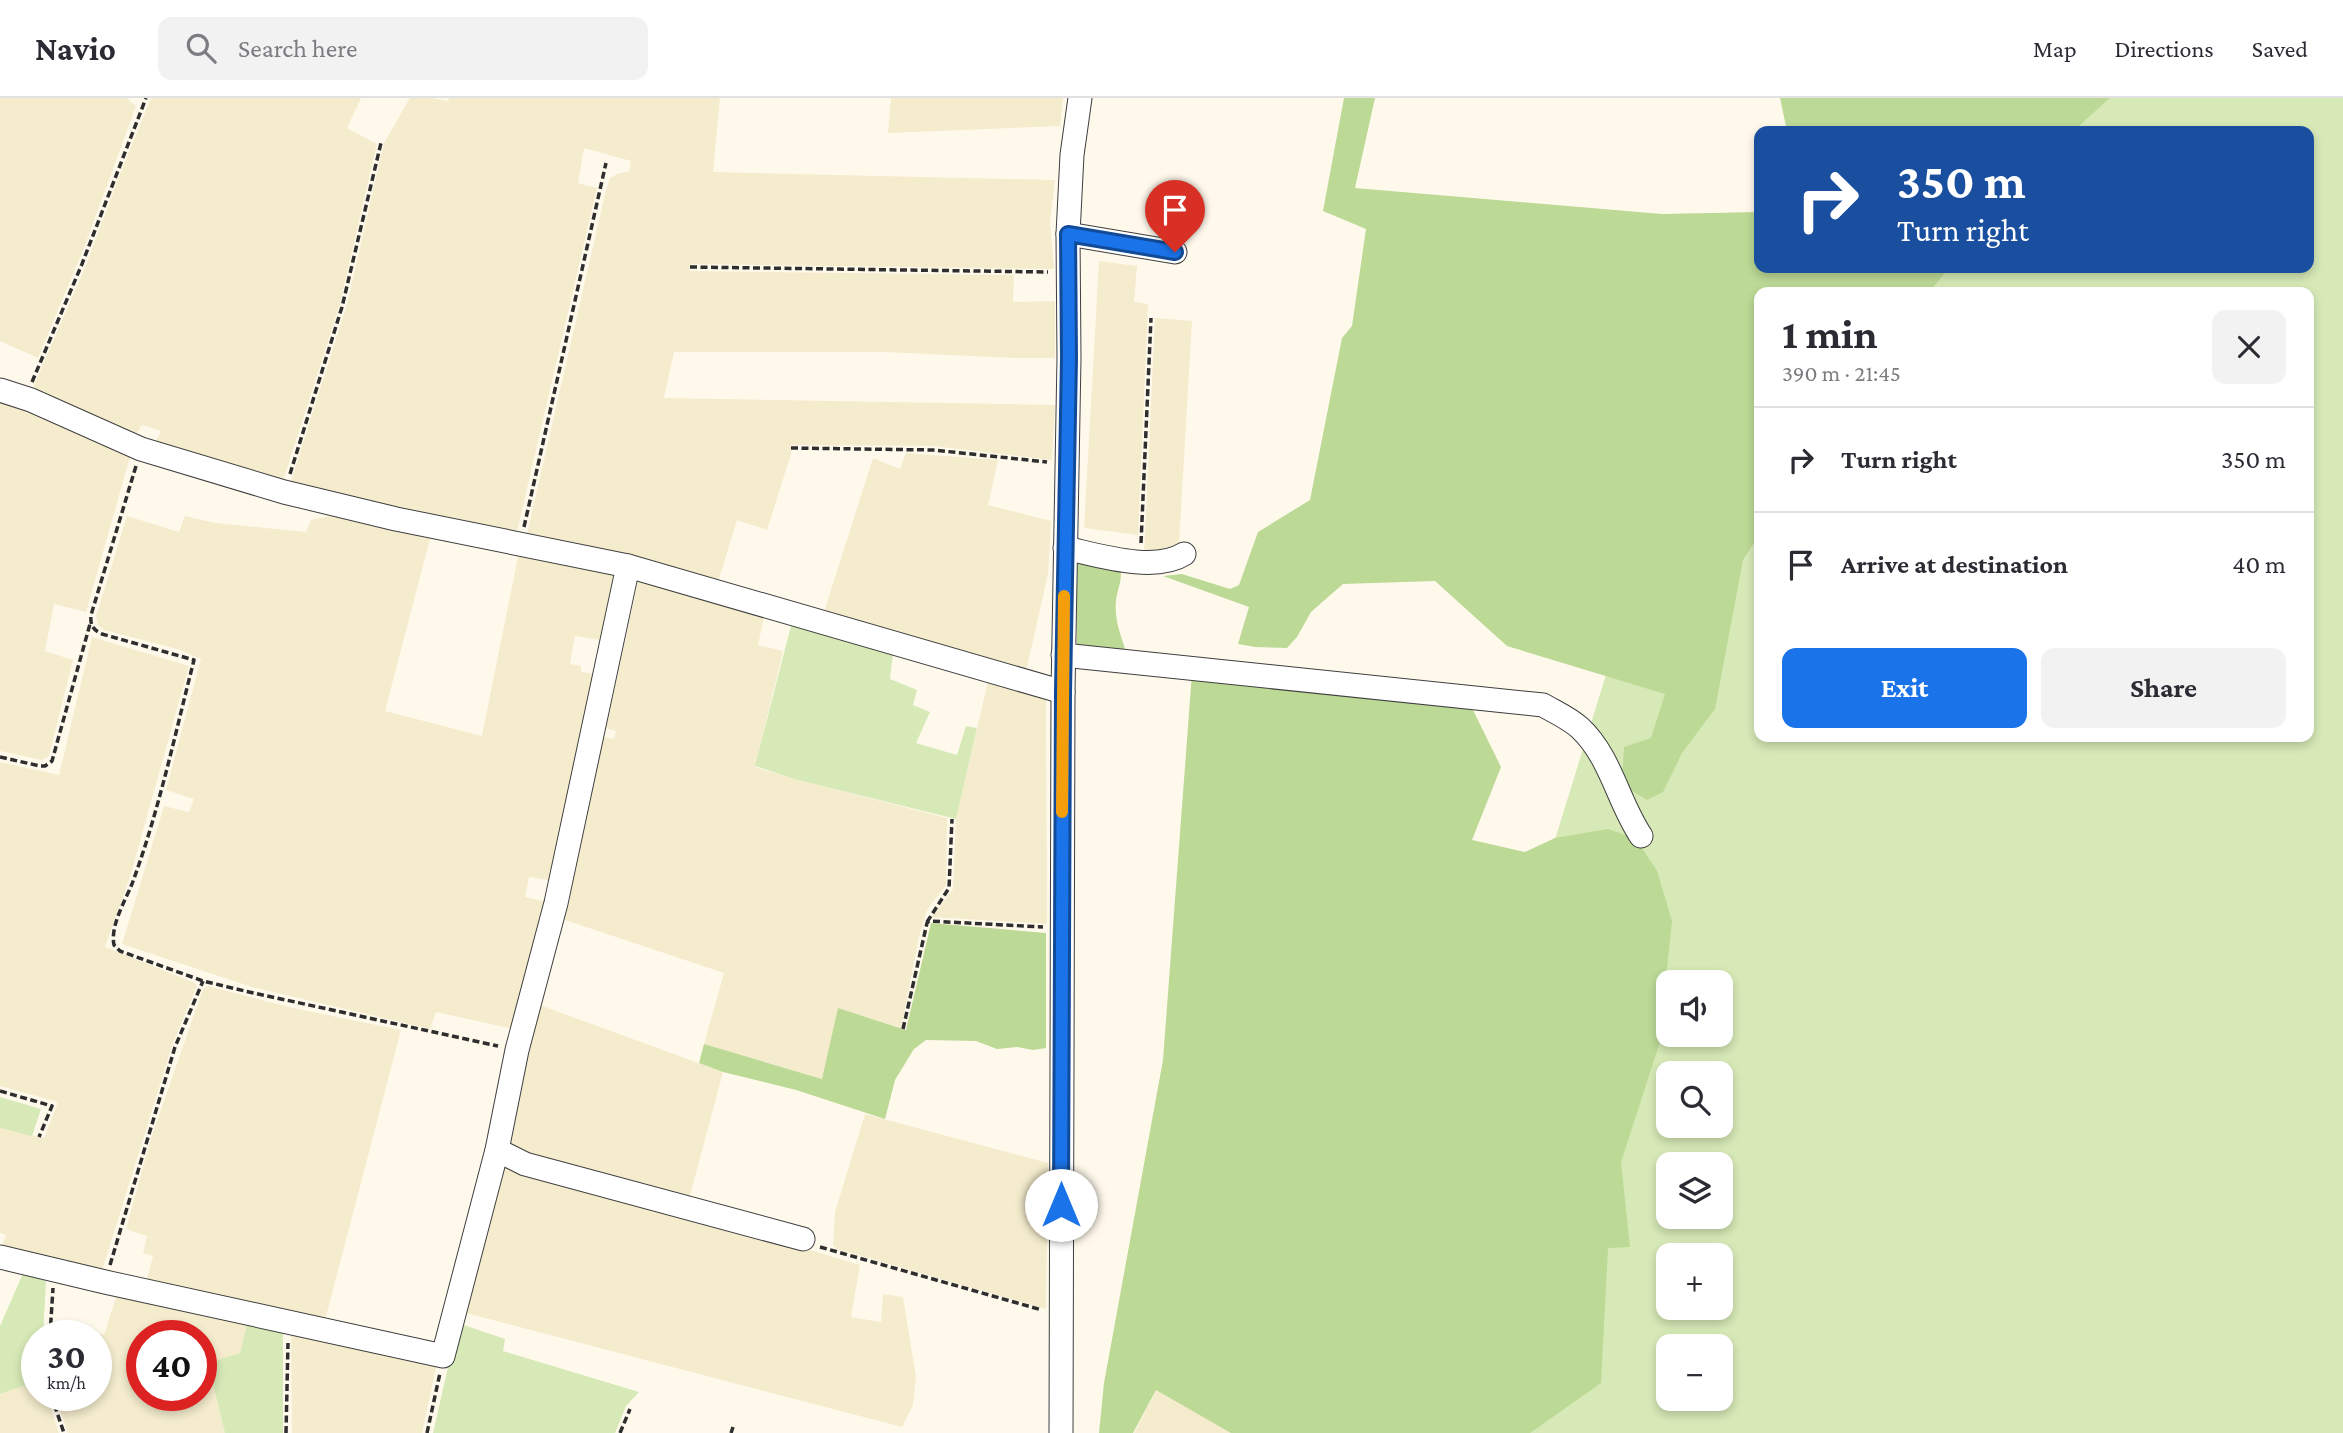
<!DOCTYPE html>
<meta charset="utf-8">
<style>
:root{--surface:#fff;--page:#f2f2f3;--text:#2b2b33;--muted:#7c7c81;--line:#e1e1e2;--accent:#1a73e8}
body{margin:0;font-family:"Crimson Pro",serif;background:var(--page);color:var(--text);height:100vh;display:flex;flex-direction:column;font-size:26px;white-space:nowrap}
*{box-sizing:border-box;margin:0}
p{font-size:23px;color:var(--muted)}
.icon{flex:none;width:38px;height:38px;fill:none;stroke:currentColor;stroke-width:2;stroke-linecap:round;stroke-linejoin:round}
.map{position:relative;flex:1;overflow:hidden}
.sheet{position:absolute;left:1754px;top:189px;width:560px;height:455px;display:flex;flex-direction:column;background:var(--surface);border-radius:14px;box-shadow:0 4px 10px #0003}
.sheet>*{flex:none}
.top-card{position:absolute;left:1754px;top:28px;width:560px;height:147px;border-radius:14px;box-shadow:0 4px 10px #0003;background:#1a4fa0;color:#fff;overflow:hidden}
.tools{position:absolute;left:1656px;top:872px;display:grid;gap:14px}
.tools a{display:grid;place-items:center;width:77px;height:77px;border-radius:14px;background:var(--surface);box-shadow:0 4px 10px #0003;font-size:35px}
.speed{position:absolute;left:21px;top:1222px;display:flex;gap:14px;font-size:35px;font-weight:700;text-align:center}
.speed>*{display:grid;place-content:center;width:91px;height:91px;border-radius:50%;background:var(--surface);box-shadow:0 4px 10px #0003;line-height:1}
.speed small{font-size:18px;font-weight:400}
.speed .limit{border:10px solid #d22;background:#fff;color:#111}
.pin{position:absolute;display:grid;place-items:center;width:60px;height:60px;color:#fff;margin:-72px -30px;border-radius:50% 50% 50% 0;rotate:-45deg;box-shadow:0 0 7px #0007}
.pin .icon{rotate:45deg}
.me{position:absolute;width:77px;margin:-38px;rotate:0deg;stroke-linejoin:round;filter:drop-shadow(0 0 5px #0008)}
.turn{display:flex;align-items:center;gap:24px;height:147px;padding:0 28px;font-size:32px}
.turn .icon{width:91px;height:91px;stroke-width:2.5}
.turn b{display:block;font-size:49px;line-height:60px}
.round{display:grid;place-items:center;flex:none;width:74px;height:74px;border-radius:14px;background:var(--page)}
.overview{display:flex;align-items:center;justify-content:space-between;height:119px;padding:0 28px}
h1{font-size:42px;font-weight:700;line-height:52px}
.cta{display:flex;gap:14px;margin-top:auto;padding:14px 28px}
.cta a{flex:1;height:80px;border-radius:14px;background:var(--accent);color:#fff;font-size:28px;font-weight:700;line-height:80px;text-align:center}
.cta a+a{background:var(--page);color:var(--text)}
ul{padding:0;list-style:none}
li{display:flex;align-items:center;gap:21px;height:105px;padding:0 28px;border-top:2px solid var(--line)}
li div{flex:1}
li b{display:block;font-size:26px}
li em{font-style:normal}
header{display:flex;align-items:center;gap:42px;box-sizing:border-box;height:98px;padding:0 35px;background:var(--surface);border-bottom:2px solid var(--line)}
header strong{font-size:33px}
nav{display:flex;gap:38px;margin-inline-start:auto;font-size:24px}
.search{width:490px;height:63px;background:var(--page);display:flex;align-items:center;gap:18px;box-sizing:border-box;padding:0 24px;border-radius:14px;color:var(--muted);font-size:26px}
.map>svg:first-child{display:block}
.farmland{fill:#f4eccd;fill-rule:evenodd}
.green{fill:#d6e9b6;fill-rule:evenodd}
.forest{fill:#bcd996}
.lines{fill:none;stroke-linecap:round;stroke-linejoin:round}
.minor-casing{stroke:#3f3f3f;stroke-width:25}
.path{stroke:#2e2e2e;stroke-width:3.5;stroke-dasharray:7 3.5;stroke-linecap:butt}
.minor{stroke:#fff;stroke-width:23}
.route-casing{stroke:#114b97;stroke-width:18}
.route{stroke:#1a73e8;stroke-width:12}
.slow{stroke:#f59e0b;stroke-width:12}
</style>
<header>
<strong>Navio</strong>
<div class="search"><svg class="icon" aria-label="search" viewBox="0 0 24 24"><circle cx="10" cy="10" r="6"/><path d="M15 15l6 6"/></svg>Search here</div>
<nav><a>Map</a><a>Directions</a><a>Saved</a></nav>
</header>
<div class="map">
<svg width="2343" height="1335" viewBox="0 0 2343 1335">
<rect width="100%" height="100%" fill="#fff9ec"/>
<g class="farmland">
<path d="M0 0H126L136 8 84 150 38 260 0 243Z"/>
<path d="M151 0H361L347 30 377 46 339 209 284 380 278 383 209 363 156 343 161 333 142 327 134 339 33 295 34 287 86 167 120 76Z"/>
<path d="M410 0H432L448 3 449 0H720L713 74 1055 82 1050 124 1054 171 691 166 689 173 1014 177 1013 204 1055 203V260H1014L885 254H674L664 300 1055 307 1052 362 933 348 791 347V356L767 432 737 422 718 484 526 440 606 92 610 80 619 75 629 74 631 63 584 50 578 85 597 90 516 438 290 386 347 206 384 45Z"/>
<path d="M891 0H1063L1060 28 888 35Z"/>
<path d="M1099 163 1137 168 1134 204 1148 206 1138 437 1084 430Z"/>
<path d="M1155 220 1192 223 1179 446 1171 452 1144 457Z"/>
<path d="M0 299 132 352 86 514 54 506 45 553 73 562 49 658 42 662 0 653Z"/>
<path d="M906 355 998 362 988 407 1051 423 1048 476 1025 578 823 517 873 360 900 371Z"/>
<path d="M340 416 431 437 385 613 482 638 519 454 615 471 607 543 575 538 570 566 581 568V574L600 577 555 783 529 779 525 799 548 804 518 932 436 914 430 931 252 889 122 846 164 708 189 714 194 701 166 692 201 561 181 552 104 532 98 527 96 518 127 418 179 434 185 418 215 425 306 434 311 422Z"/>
<path d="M639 479 765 515 758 547 783 553 755 669 794 681 947 720 946 787 927 812 919 839 901 930 838 910 823 981 704 946 724 875 562 821 603 639 614 641 616 633 606 630Z"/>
<path d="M92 539 189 568 130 779 105 849 195 885 197 888 173 945 102 1173 0 1153 6 1137 0 1135V1030L44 1040 58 1004 0 988V664L59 677Z"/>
<path d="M988 583 1046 599 1047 826 932 819 953 791 956 721Z"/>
<path d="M208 888 293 910 401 932 324 1226 145 1189 153 1158 143 1155 147 1138 126 1131 151 1040 203 891Z"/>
<path d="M537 906 723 974 688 1105 528 1065 509 1049Z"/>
<path d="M865 1016 1048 1065 1046 1211 837 1151 833 1148 835 1114Z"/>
<path d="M501 1066 634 1099 860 1167 851 1219 881 1224 883 1196 903 1199 916 1279 913 1307 902 1329 462 1214Z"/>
<path d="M118 1193 248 1222 240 1255 208 1265 225 1335H68L55 1297H96V1237H55L56 1227 104 1237ZM142 1237H201V1297H142Z"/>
<path d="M291 1233 437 1265 422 1335H292Z"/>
<path d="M37 1283V1297H46L59 1335H0V1296Z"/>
<path d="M1158 1289 1233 1335H1134Z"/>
</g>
<g class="green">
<path d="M1949 0H2343V1335H1406L1526 835 1653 425 1759 200V639H2308V194H1764L1787 170H2308V33H1912ZM1668 884H1720V936H1668ZM1668 975H1720V1027H1668ZM1668 1066H1720V1118H1668ZM1668 1157H1720V1209H1668ZM1668 1248H1720V1300H1668Z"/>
<path d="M792 524 893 555 890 581 917 592 913 607 930 614 916 645 957 657 966 628 977 630 956 721 794 681 755 668Z"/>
<path d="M0 999 41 1011 32 1038 0 1030Z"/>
<path d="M25 1171 40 1175 46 1185 43 1237H37V1283L0 1296V1228Z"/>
<path d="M248 1222 283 1229V1335H225L208 1265 240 1255Z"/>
<path d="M458 1225 505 1241 503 1253 639 1294 626 1308 615 1335H433Z"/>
</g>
<g class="forest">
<path d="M1344 0H1375L1355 90 1662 116 1759 114V170H1949L1929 194H1759V437L1743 462 1715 611 1682 655 1663 694 1647 702 1632 693 1622 681 1624 649 1651 640 1665 596 1507 548 1435 483 1343 486 1311 514 1297 539 1287 550 1255 549 1238 546 1249 509 1163 478 1182 476 1230 491 1239 487 1258 434 1310 402 1342 240 1352 228 1366 131 1323 113Z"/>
<path d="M1780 0H2110L2073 33H1787Z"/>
<path d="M1082 461 1120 468C1123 481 1118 489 1116 502 1114 520 1120 536 1126 553L1077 554V465Z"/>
<path d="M1192 575 1469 604 1501 669 1472 742 1525 754 1555 740 1608 731 1636 741 1657 773 1672 823 1659 947 1621 1064 1630 1149 1608 1150 1601 1285 1530 1335H1231L1156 1292 1133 1335H1099L1104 1285 1163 962Z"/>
<path d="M931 825 1046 835V950L1033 952 1017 949 997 951 976 943 926 942 914 951 895 982 885 1021 796 992 723 974 699 965 704 946 822 981 838 910 906 932Z"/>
</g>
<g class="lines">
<defs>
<g id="minor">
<path d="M1068 136 1175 154"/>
<path d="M0 292 31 302 141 351 284 394 396 421 628 468 1063 594"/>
<path d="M1065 450C1098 457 1154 475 1184 456"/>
<path d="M1063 557 1543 607C1555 614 1569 620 1580 630 1611 659 1618 704 1641 738"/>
<path d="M497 1052 525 1066 803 1141"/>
<path d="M0 1159 105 1184 443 1258 497 1052 517 952 556 805 628 468"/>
<path d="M1061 1335 1063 594 1069 260 1068 136 1072 57 1080 0"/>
</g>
</defs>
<use href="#minor" class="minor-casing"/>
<g class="path">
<path d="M690 169 1048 174"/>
<path d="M32 284 82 166 146 0"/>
<path d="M791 350 933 352 1047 364"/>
<path d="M136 368 91 517C90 527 93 532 102 536L194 562C175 636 159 713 132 786 125 803 110 828 114 847L120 853 203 883 249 894 498 948"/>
<path d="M290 376 342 209 381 45"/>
<path d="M524 429 606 65"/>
<path d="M1141 445 1151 220"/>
<path d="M0 659 40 668H45L52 663 90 526"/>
<path d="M927 824 949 790 952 721"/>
<path d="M903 931 927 825 929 823 1043 829"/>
<path d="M0 993 52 1008 39 1039"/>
<path d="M820 1149 1042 1212"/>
<path d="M110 1167 175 949 203 883"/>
<path d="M50 1237 53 1190"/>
<path d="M51 1297 64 1335"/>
<path d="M286 1335 288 1245"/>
<path d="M427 1335 440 1275"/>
<path d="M620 1335 630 1311"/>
<path d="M731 1335 733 1329"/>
</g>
<use href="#minor" class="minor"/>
</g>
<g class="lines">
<defs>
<path id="route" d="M1061 1107 1063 594 1069 260 1068 136 1175 154"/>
</defs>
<use href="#route" class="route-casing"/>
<use href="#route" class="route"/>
<path class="slow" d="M1062 714 1064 498"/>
</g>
</svg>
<div class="tools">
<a><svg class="icon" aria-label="sound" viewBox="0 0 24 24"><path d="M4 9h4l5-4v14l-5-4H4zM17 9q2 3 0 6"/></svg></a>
<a><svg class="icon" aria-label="search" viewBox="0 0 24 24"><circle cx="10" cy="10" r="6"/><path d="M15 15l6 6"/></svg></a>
<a><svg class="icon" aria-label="layers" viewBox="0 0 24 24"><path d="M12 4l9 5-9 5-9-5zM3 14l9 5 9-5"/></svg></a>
<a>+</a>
<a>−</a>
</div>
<div class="speed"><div>30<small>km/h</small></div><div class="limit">40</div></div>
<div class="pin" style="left:1175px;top:154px;background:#d93025"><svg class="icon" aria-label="arrive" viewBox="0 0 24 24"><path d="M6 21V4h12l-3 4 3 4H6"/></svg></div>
<svg class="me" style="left:1061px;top:1107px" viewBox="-20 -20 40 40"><circle r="19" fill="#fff"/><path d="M0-13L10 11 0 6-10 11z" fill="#1a73e8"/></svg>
<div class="top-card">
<div class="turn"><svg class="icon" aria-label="right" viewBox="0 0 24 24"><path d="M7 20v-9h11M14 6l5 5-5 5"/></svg><div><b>350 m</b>Turn right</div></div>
</div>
<section class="sheet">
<div class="overview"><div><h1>1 min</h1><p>390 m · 21:45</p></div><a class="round"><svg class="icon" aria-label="close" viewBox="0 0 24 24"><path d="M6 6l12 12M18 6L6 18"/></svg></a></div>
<ul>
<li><svg class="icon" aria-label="right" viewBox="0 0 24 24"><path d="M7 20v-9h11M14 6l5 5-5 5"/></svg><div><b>Turn right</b></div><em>350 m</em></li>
<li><svg class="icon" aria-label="arrive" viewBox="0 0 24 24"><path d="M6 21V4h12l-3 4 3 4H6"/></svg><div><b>Arrive at destination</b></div><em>40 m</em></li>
</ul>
<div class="cta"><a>Exit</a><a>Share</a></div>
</section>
</div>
